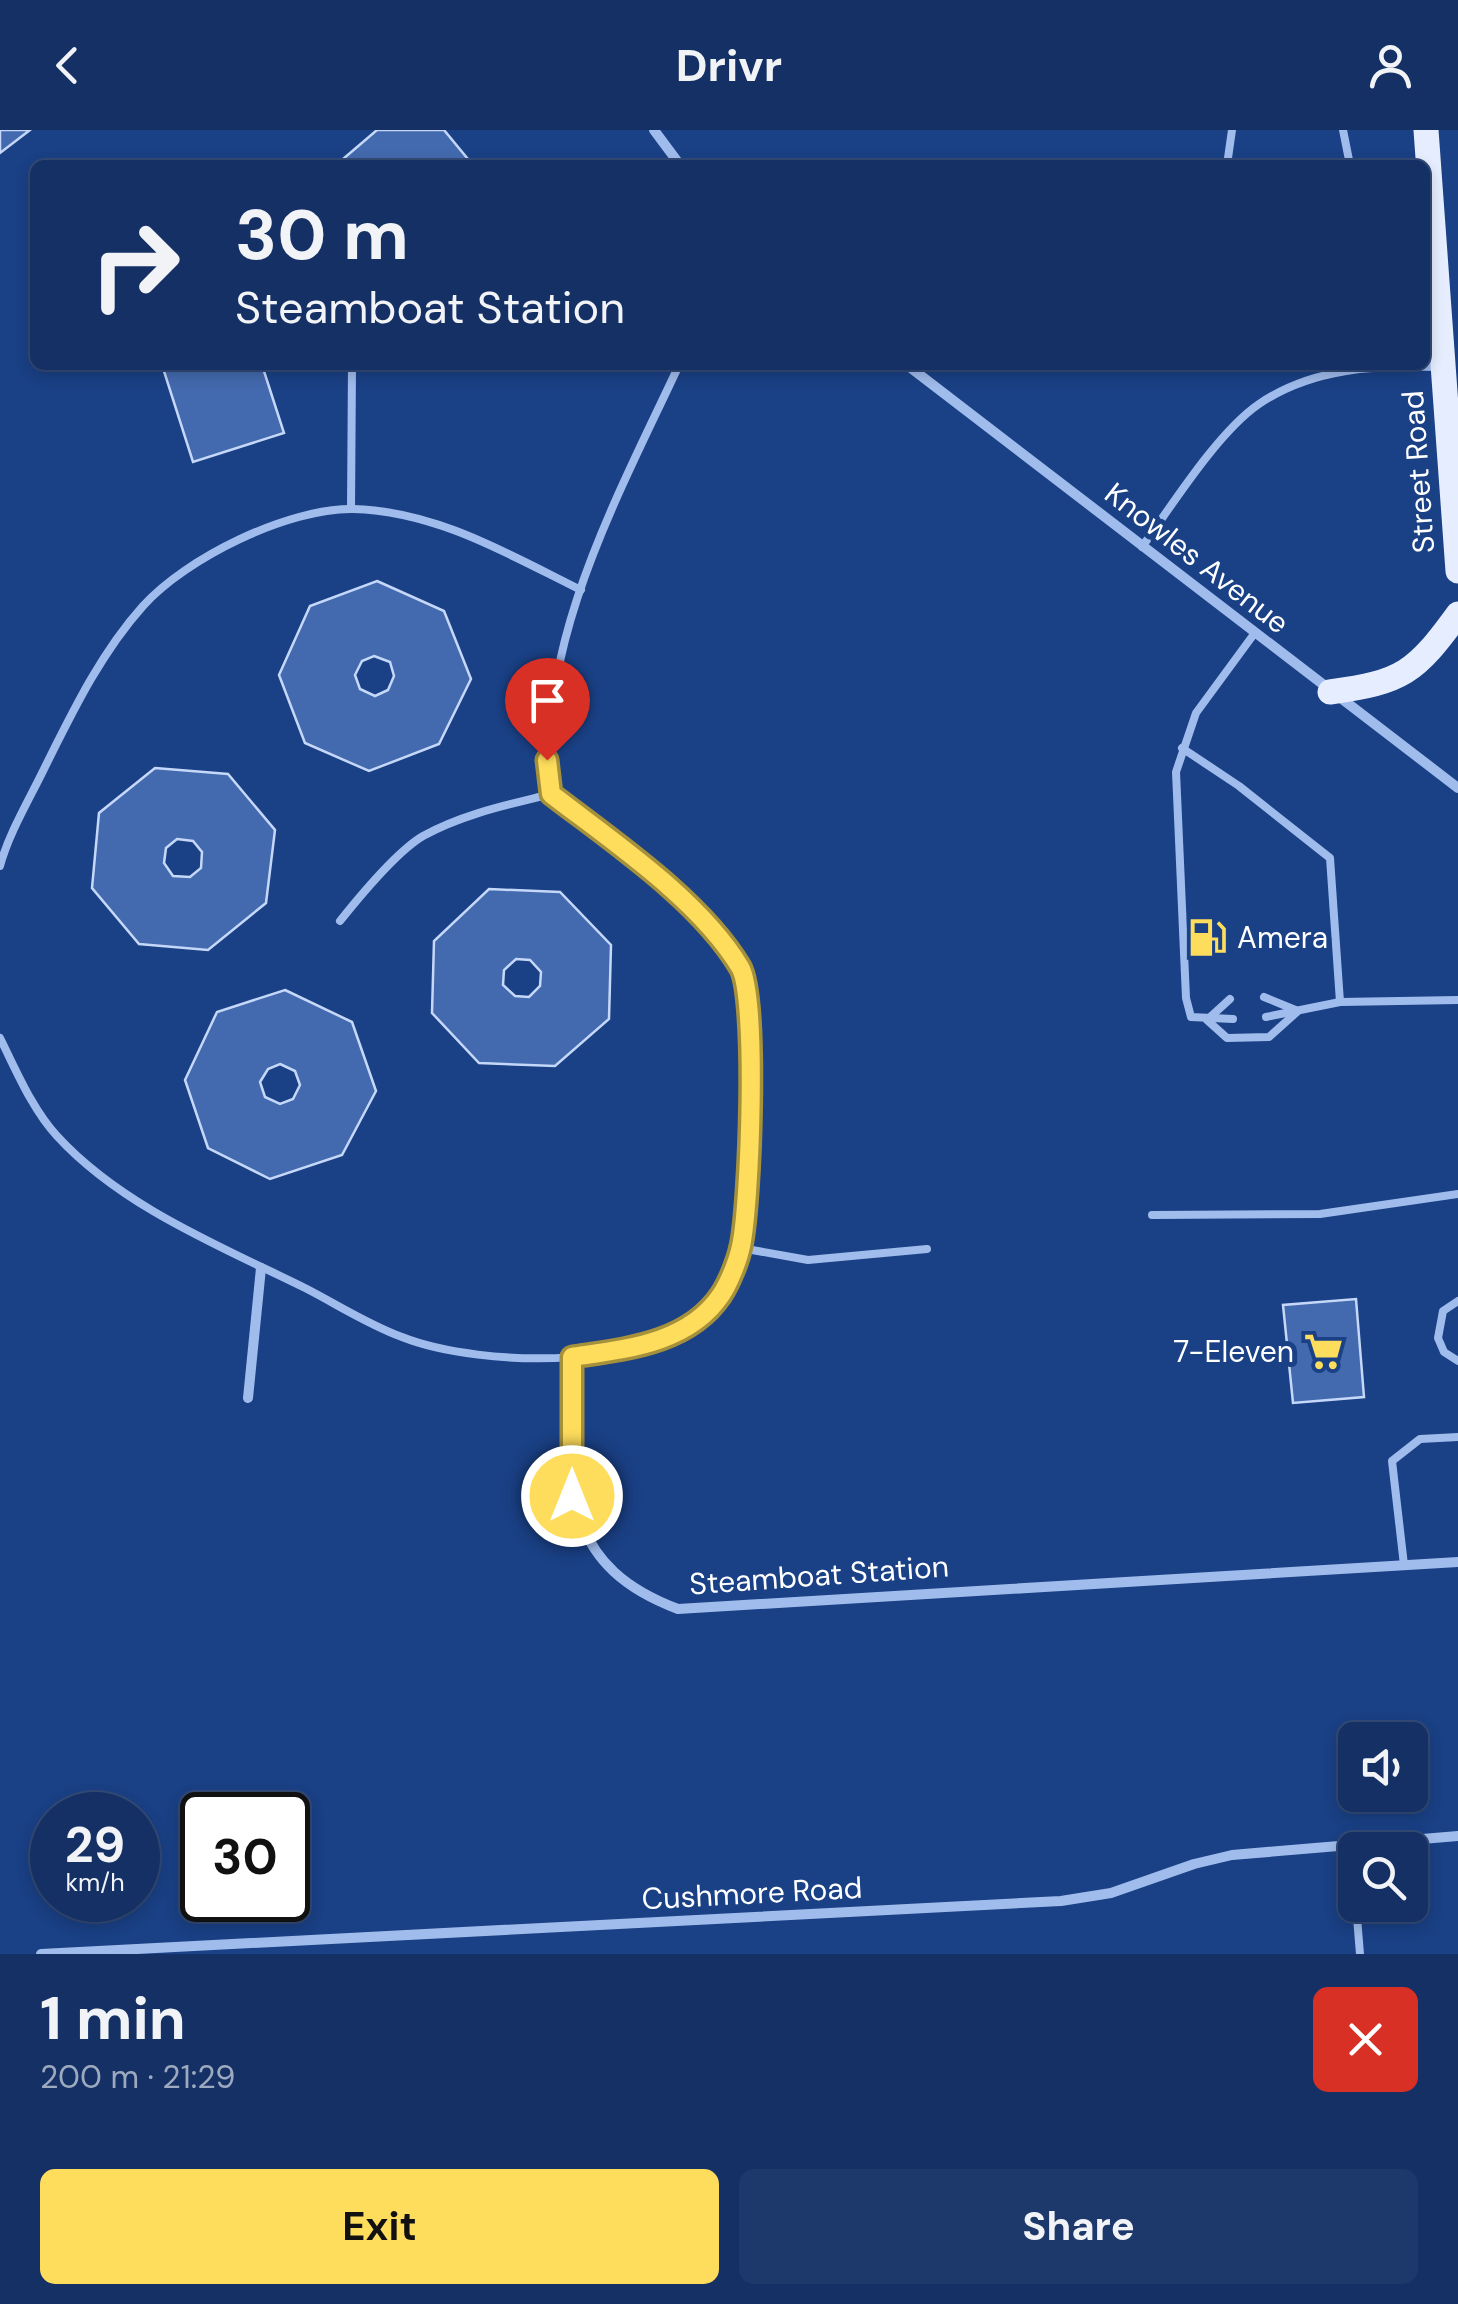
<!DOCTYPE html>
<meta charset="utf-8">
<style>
:root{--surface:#143064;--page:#1d386a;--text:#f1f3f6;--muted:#9da9bf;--line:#334b78;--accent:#fedd5c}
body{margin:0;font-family:"DM Sans",sans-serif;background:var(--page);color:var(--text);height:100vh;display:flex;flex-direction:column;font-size:38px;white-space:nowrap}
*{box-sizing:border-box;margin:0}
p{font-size:32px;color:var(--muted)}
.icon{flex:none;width:55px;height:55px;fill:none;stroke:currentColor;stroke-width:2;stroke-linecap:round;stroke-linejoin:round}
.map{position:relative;height:1824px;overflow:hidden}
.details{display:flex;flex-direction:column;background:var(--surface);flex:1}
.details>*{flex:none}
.banner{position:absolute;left:30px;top:30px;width:1400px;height:210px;border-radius:15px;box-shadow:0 5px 15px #0003,0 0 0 2px var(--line);background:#143064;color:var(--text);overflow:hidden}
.controls{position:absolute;left:1338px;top:1592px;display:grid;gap:20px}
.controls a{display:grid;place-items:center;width:90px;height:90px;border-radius:15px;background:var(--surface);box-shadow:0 5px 15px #0003,0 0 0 2px var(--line);font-size:50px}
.speed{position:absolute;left:30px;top:1662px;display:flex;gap:20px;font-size:50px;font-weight:700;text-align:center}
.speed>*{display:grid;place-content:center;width:130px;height:130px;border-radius:50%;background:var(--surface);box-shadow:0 5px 15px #0003,0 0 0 2px var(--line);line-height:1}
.speed small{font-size:25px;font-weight:400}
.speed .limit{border:5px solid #111;border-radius:15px;background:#fff;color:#111}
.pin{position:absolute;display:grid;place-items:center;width:85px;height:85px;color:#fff;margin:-102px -42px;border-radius:50% 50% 50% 0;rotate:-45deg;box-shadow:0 0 10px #0007}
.pin .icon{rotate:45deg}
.me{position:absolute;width:110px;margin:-55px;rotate:0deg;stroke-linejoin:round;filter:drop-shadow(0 0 8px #0008)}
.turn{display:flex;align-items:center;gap:35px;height:210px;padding:0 40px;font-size:45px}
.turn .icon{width:130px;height:130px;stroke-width:2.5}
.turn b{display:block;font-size:70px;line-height:85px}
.round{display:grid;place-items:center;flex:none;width:105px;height:105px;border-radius:15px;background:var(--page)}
.summary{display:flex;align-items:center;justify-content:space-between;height:170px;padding:0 40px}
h1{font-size:60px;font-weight:700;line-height:75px}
.cta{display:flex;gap:20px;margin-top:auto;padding:20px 40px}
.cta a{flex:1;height:115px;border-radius:15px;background:var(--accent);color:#111;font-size:40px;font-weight:700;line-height:115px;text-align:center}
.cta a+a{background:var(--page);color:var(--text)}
header{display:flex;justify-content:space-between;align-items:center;height:130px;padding:0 40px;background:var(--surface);font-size:45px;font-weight:700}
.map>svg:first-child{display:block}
.building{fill:#4369ae;stroke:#c5d8f9;stroke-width:2.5;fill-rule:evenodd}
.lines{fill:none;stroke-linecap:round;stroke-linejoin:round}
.lane{stroke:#a0bcec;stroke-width:8}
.street{stroke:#a0bcec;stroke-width:10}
.primary{stroke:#e5edff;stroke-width:25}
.route-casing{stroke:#a5903c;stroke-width:25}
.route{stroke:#fedd5c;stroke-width:18}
.labels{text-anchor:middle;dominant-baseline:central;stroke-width:10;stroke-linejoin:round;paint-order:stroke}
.street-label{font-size:30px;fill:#fff;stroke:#1a4085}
.poi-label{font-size:30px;fill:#fff;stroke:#1a4085;text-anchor:start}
</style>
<header><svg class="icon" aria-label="back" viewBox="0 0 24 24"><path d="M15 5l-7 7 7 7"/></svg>Drivr<svg class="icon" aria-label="person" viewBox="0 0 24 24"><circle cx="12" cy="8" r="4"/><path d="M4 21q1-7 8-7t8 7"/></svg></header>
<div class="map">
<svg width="1458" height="1824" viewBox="0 0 1458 1824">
<rect width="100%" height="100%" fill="#1a4085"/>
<g class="building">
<path d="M0 0H30L0 23Z"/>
<path d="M377 0H444L472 34 336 35Z"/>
<path d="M162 235H262L284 303 193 332Z"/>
<path d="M377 451 444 481 471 549 439 614 369 641 305 613 279 545 310 476ZM374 526 390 532 394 546 388 560 375 566 360 559 355 545 362 531Z"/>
<path d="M155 638 228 644 275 700 266 773 208 820 139 814 92 758 99 683ZM177 709 193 711 202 722 201 738 190 747 173 746 164 733 166 718Z"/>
<path d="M489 759 560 762 611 815 609 889 555 936 479 933 432 883 434 811ZM516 829 530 830 541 842 540 856 529 867 515 866 503 855 504 840Z"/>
<path d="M285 860 352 892 376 961 342 1025 270 1049 208 1018 185 950 217 882ZM280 934 295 941 300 955 293 969 280 974 265 967 260 952 268 939Z"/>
<path d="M1356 1169 1364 1267 1293 1273 1283 1175Z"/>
</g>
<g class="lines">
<g class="lane">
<path d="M1343 0 1350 35"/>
<path d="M1227 35 1232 0"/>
<path d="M351 379 352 235"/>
<path d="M1142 417C1172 375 1218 302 1259 274 1312 238 1375 235 1437 237"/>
<path d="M1182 618 1239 656 1330 728 1340 872 1458 870"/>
<path d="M0 736C9 703 29 670 44 639 72 583 100 524 143 476 186 428 288 378 353 379 436 381 508 424 581 460"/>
<path d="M340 791C360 766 396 722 423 706 463 684 507 675 551 664"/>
<path d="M1230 869 1207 890 1227 908 1269 907 1298 881 1264 867"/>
<path d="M1266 887 1340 872"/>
<path d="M1233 889 1191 887 1186 868 1176 642 1196 583 1254 504"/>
<path d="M0 908C16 940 32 979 57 1006 122 1077 222 1117 307 1159 338 1175 369 1195 402 1207 480 1238 671 1244 721 1164 750 1119 747 1061 749 1009 752 960 757 891 743 843 741 835 732 826 726 819 677 757 613 712 551 664 535 515 618 366 679 235"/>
<path d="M1152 1085 1320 1084 1458 1064"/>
<path d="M741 1118 808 1130 927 1119"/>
<path d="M1458 1171 1443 1181 1438 1208 1444 1222 1458 1231"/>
<path d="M1404 1435 1392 1331 1420 1309 1458 1307"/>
<path d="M1351 1716 1355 1766"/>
<path d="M1356 1775 1360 1824"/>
</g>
<g class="street">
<path d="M654 0 680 35"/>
<path d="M907 235 1458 658"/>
<path d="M572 1227C572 1340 550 1431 678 1479L1458 1432"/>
<path d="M248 1268 261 1138"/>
<path d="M41 1824 1061 1771 1111 1763 1194 1734 1232 1725 1458 1706"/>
</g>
<g class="primary">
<path d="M1426 0 1458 441"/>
<path d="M1330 562C1403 552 1415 543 1458 484"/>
</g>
</g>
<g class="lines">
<defs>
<path id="route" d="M547 630 551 664C612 711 700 770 740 837 758 867 750 1076 741 1116 738 1131 729 1153 721 1165 688 1214 625 1219 572 1227V1366"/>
</defs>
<use href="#route" class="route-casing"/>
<use href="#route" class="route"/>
</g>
<defs>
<symbol id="fuel-bare" viewBox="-9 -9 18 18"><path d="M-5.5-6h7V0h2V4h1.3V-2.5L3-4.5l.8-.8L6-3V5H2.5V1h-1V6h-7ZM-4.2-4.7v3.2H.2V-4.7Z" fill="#fedd5c" stroke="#1a4085" stroke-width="2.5" paint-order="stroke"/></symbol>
<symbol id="supermarket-bare" viewBox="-9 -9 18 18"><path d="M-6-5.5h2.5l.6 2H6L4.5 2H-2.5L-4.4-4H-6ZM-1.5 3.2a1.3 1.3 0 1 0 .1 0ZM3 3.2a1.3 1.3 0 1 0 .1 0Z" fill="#fedd5c" stroke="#1a4085" stroke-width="2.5" paint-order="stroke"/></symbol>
</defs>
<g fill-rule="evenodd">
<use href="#fuel-bare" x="1180" y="780" width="55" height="55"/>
<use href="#supermarket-bare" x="1296" y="1194" width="55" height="55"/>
</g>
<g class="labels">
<g class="street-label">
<text transform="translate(1418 342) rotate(-94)">Street Road</text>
<text transform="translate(1197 428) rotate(38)">Knowles Avenue</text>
<text transform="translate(819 1445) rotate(-4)">Steamboat Station</text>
<text transform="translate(752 1763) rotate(-3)">Cushmore Road</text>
</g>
<g class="poi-label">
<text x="1237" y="807">Amera</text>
<text x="1294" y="1221" text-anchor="end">7-Eleven</text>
</g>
</g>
</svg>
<div class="controls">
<a><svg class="icon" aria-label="sound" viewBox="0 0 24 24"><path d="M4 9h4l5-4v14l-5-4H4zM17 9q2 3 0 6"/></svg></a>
<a><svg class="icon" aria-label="search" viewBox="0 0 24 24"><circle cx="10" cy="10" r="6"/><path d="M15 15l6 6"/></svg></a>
</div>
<div class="speed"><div>29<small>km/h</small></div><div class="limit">30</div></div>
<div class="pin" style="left:547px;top:630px;background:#d93025"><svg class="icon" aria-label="arrive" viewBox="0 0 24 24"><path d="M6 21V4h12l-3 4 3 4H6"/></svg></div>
<svg class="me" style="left:572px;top:1366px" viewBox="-20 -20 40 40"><circle r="17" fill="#fedd5c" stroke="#fff" stroke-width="3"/><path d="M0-11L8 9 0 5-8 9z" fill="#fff"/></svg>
<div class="banner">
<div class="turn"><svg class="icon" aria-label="right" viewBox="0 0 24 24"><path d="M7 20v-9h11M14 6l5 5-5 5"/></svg><div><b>30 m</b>Steamboat Station</div></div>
</div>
</div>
<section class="details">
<div class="summary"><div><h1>1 min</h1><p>200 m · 21:29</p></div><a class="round" style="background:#d93025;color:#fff"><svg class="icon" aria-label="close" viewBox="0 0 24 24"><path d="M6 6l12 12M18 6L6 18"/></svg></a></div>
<div class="cta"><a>Exit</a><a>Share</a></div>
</section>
